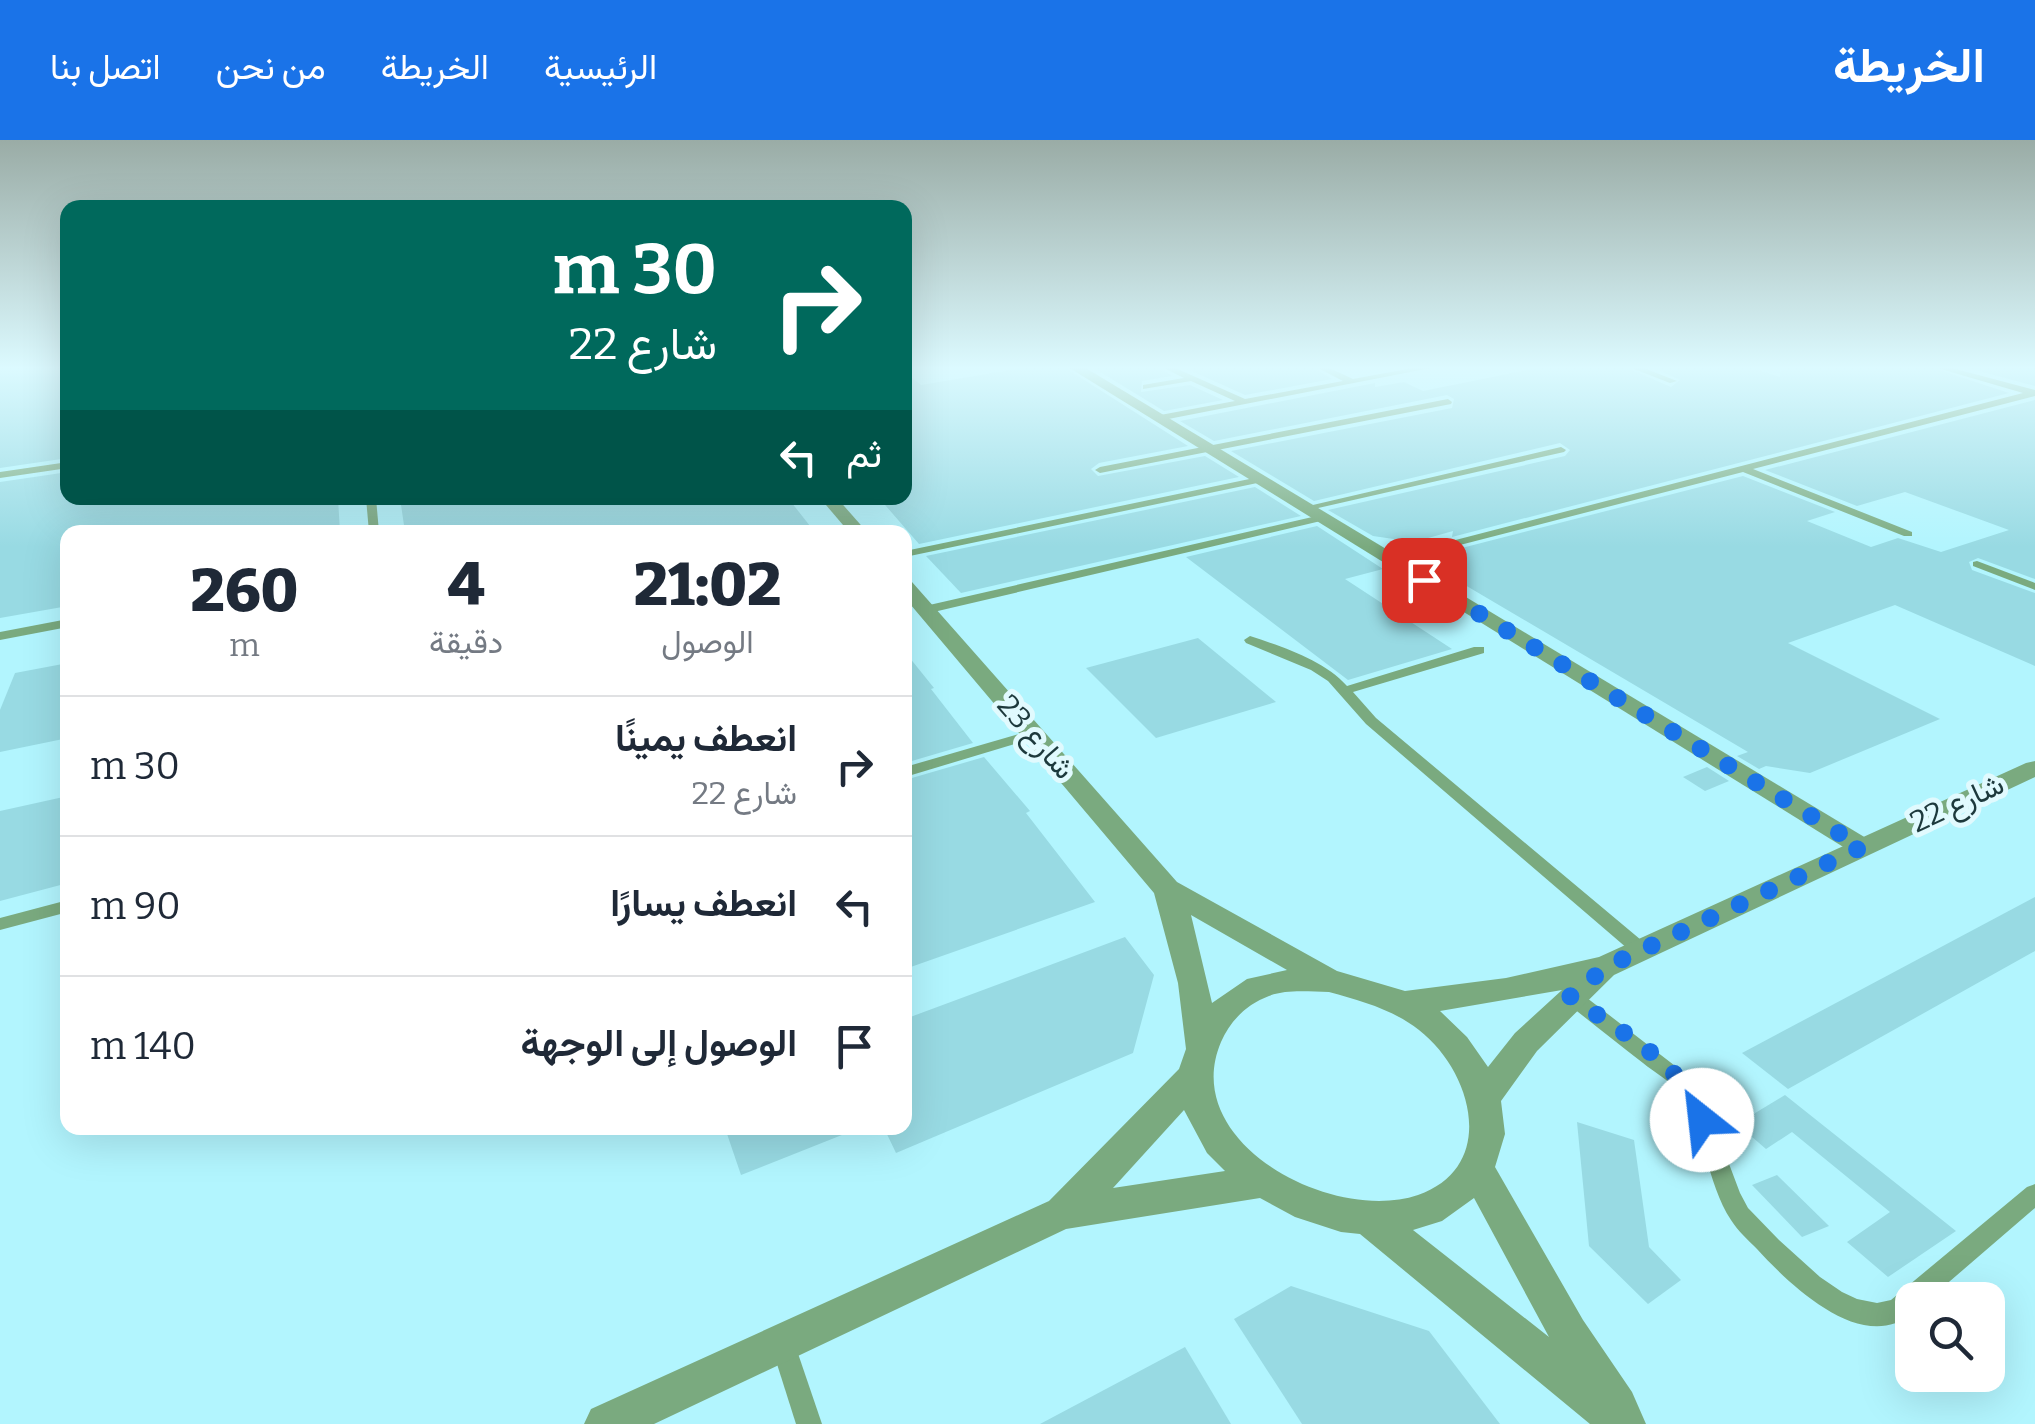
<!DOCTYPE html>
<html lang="ar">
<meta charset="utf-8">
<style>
:root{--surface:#fff;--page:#f2f2f3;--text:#1f2937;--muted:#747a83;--line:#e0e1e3;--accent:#1a73e8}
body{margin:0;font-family:Bitter,Vazirmatn,serif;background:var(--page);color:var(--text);direction:rtl;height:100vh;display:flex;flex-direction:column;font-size:38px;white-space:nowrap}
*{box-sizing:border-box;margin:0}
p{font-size:32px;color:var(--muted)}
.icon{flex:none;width:55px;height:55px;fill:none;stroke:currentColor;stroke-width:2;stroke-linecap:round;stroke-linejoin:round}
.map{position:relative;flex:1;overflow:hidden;direction:ltr}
.panel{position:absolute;left:60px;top:385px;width:852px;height:610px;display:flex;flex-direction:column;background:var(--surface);border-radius:20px;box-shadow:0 10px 40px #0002;direction:rtl}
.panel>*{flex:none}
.hud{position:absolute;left:60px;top:60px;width:852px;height:305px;border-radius:20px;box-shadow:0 10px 40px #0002;direction:rtl;background:#00695c;color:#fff;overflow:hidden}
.tools{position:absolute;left:1895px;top:1142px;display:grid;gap:20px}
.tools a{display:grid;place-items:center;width:110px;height:110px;border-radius:20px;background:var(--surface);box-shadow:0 10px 40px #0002;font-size:50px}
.pin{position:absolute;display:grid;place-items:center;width:85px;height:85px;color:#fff;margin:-42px;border-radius:20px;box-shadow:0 5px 15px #0006}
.me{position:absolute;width:110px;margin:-55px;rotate:331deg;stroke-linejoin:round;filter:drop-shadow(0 0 8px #0008)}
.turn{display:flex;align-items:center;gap:35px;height:210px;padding:0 30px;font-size:45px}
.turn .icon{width:130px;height:130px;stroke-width:2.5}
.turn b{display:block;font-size:70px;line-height:85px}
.then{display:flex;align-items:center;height:95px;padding:0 30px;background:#0003;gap:20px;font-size:38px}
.eta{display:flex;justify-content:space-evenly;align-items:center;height:170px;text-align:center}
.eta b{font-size:60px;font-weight:800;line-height:70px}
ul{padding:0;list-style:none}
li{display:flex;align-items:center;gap:30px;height:140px;padding:0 30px;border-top:2px solid var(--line)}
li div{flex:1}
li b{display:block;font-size:38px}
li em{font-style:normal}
header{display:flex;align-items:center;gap:60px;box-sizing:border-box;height:140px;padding:0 50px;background:var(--accent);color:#fff}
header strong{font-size:48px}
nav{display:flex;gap:55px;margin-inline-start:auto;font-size:35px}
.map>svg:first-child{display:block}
.building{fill:#98dae3}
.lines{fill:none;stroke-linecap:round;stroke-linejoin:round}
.service{fill:#7aaa7f;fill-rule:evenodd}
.minor{fill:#7aaa7f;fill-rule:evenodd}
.tertiary{fill:#7aaa7f;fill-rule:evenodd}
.route{stroke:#1a73e8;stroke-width:18;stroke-dasharray:0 32.4}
.labels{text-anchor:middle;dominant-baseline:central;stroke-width:10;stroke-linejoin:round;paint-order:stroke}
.street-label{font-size:30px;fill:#1d393c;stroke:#e1fafe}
</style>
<header>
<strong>الخريطة</strong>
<nav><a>الرئيسية</a><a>الخريطة</a><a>من نحن</a><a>اتصل بنا</a></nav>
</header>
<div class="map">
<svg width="2035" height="1284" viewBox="0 0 2035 1284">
<rect width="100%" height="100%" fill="#b2f5fe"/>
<g class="building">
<path d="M0 227H68V318L0 328Z"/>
<path d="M1029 227H1064L1188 306 1099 323 1091 329 1098 336 1205 316 1239 337 919 404 879 358H905V232L921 245Z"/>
<path d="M1092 227H1158L1172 236 1142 241 1141 252 1190 245 1223 260 1164 271Z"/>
<path d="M1183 227H1312L1332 239 1245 255Z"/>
<path d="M1542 227H1625L1671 247 1680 240 1652 227H1748L1780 237 1781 227H1930L2009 253 1452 397 1453 391 1414 402 1373 396 1328 370 1565 316 1570 310 1560 303 1314 361 1231 311 1452 268 1454 259 1447 255 1214 301 1180 281 1375 243V247L1404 242 1423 251Z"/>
<path d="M1964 227H2035V246Z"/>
<path d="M2035 260V439L1978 418 1969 422 1972 430 2035 453V526L1895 465 1788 503 1940 579 1810 633 1766 626 1759 629 1737 616 1748 612 1448 435 1450 411 1743 336 1835 372 1807 381 1871 407 1898 398 1941 412 2009 390 1905 352 1857 366 1765 330Z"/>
<path d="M68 332V358H338L340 392H68V466L0 478V342Z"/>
<path d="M1255 347 1301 376 961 453 926 416Z"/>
<path d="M400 358H788L810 386 777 392H405Z"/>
<path d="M1317 386 1383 429 1345 439 1452 509 1348 540 1186 417Z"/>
<path d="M1198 498 1276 562 1156 598 1086 528Z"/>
<path d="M905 512 934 548 931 549 973 603 905 623Z"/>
<path d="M68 523V598L0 612V570L15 533Z"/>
<path d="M984 617 1030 671 1026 673 1095 762 905 829V640Z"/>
<path d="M1707 627 1729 641 1705 651 1683 637Z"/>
<path d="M68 656V743L0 761V671Z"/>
<path d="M2035 757V811L1788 949 1742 913Z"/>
<path d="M1125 797 1154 835 1133 913 896 1013 884 988H905V879Z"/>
<path d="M1785 955 1956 1091 1888 1137 1847 1102 1890 1072 1792 992 1766 1009 1737 984Z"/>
<path d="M1577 982 1634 1000 1649 1107 1681 1140 1648 1164 1589 1106Z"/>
<path d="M725 988H857V989L741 1035Z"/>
<path d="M1777 1035 1829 1086 1802 1097 1752 1045Z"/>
<path d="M1291 1146 1429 1191 1500 1284H1302L1234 1179Z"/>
<path d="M1185 1207 1231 1284H1040Z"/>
</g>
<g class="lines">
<g class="service">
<path d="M1162 227H1173L1245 259 1343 241 1316 227H1327L1353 239 1418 227H1436L1158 281 1154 278 1155 276 1235 261 1191 241 1143 249V245L1184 238Z"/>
<path d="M1629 227H1641L1677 241 1670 243Z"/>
<path d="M1934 227H1948L2035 250V256L1753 329 1912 392V396H1904L1743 332 1390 423 1384 420 1386 418 2023 253Z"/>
<path d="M1448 259 1452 262 1451 264 1100 333 1095 330 1100 327Z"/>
<path d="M1561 307 1566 310 1564 312 1305 371 1300 368Z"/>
<path d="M68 322V328L0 338V332Z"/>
<path d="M1259 337 1264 340 1262 342 905 417V411Z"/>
<path d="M366 358H376L379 392H369Z"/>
<path d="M1321 375 1325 376V380L925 474 919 470 925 466Z"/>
<path d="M1977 421 2035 443V450L1973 426V422Z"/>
<path d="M68 479V487L0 500V492Z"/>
<path d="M1250 496C1283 507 1324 520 1347 546L1474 507H1484V513L1353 552 1376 578 1647 805 1650 810 1647 815 1641 817 1635 815 1366 584 1328 541 1311 530 1246 503 1244 500Z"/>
<path d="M1033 590 1040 594 1038 597 905 637V627Z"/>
<path d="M68 760V772L0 790V778Z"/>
<path d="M1571 849 1578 851 1692 939 1711 976 1740 1053 1748 1068 1779 1100 1820 1137 1842 1152 1857 1159 1877 1163 1891 1160 2027 1047 2035 1044V1068L1928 1160H1912V1173C1863 1216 1789 1144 1757 1109 1748 1100 1738 1091 1731 1080 1707 1044 1703 984 1679 952 1670 941 1654 932 1643 923 1617 903 1591 882 1564 861L1562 856 1564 851Z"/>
<path d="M782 1190 791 1193 822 1284H796L770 1202 773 1193Z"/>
</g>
<path class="minor" d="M1068 227H1084L1871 701 1875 707 1871 713H1853Z"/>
<g class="tertiary">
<path d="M820 358H837L867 392H849Z"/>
<path d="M905 440 912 442 1177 742 1337 831 1405 851 1506 838 1599 817 2026 623 2035 621V637L1614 835 1537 911 1501 961 1505 994 1495 1027 1583 1180 1632 1252 1646 1284H1590L1360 1094 1341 1092 1295 1077 1260 1058 1066 1089 654 1284H584L591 1269 1049 1061 1179 929 1186 909 1178 843 1154 753 905 458ZM1191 775 1287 830 1247 839 1212 863ZM1562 850 1515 893 1488 927 1467 897 1440 871ZM1329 852C1361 861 1392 869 1419 890 1472 931 1499 1026 1418 1055 1333 1084 1178 1003 1221 902 1230 881 1247 864 1269 856 1287 849 1310 852 1329 852ZM1184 970 1207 1013 1225 1031 1113 1048ZM1474 1058 1549 1197 1413 1090 1442 1081Z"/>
</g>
</g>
<linearGradient id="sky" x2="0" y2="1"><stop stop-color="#9aaca6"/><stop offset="0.56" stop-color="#dcfaff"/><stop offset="1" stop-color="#dcfaff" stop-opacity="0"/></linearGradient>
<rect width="2035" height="407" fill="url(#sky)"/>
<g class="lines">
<path class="route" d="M1424 440 1862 707 1608 826 1570 856C1616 890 1685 923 1702 980"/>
</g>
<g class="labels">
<g class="street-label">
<text transform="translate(1036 597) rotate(49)">شارع 23</text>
<text transform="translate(1957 663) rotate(-25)">شارع 22</text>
</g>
</g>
</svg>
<div class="tools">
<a><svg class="icon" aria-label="search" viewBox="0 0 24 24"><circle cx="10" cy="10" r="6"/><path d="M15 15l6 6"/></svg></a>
</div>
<div class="pin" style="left:1424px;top:440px;background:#d93025"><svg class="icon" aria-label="arrive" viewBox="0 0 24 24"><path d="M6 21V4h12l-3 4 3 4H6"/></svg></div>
<svg class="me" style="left:1702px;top:980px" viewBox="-20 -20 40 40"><circle r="19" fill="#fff"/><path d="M0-13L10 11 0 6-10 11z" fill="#1a73e8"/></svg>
<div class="hud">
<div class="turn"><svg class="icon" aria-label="right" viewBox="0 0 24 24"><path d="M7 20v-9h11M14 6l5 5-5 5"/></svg><div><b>30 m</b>شارع 22</div></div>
<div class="then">ثم<svg class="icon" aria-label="left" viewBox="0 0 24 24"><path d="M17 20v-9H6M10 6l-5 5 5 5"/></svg></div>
</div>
<section class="panel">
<div class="eta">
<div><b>21:02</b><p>الوصول</p></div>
<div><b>4</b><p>دقيقة</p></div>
<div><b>260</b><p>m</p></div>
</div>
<ul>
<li><svg class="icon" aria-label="right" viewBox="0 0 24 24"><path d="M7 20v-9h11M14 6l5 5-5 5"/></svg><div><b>انعطف يمينًا</b><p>شارع 22</p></div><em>30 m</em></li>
<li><svg class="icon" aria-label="left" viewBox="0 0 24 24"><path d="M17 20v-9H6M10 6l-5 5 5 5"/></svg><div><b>انعطف يسارًا</b></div><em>90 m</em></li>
<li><svg class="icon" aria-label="arrive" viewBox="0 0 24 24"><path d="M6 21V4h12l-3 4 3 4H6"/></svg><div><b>الوصول إلى الوجهة</b></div><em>140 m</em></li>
</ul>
</section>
</div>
